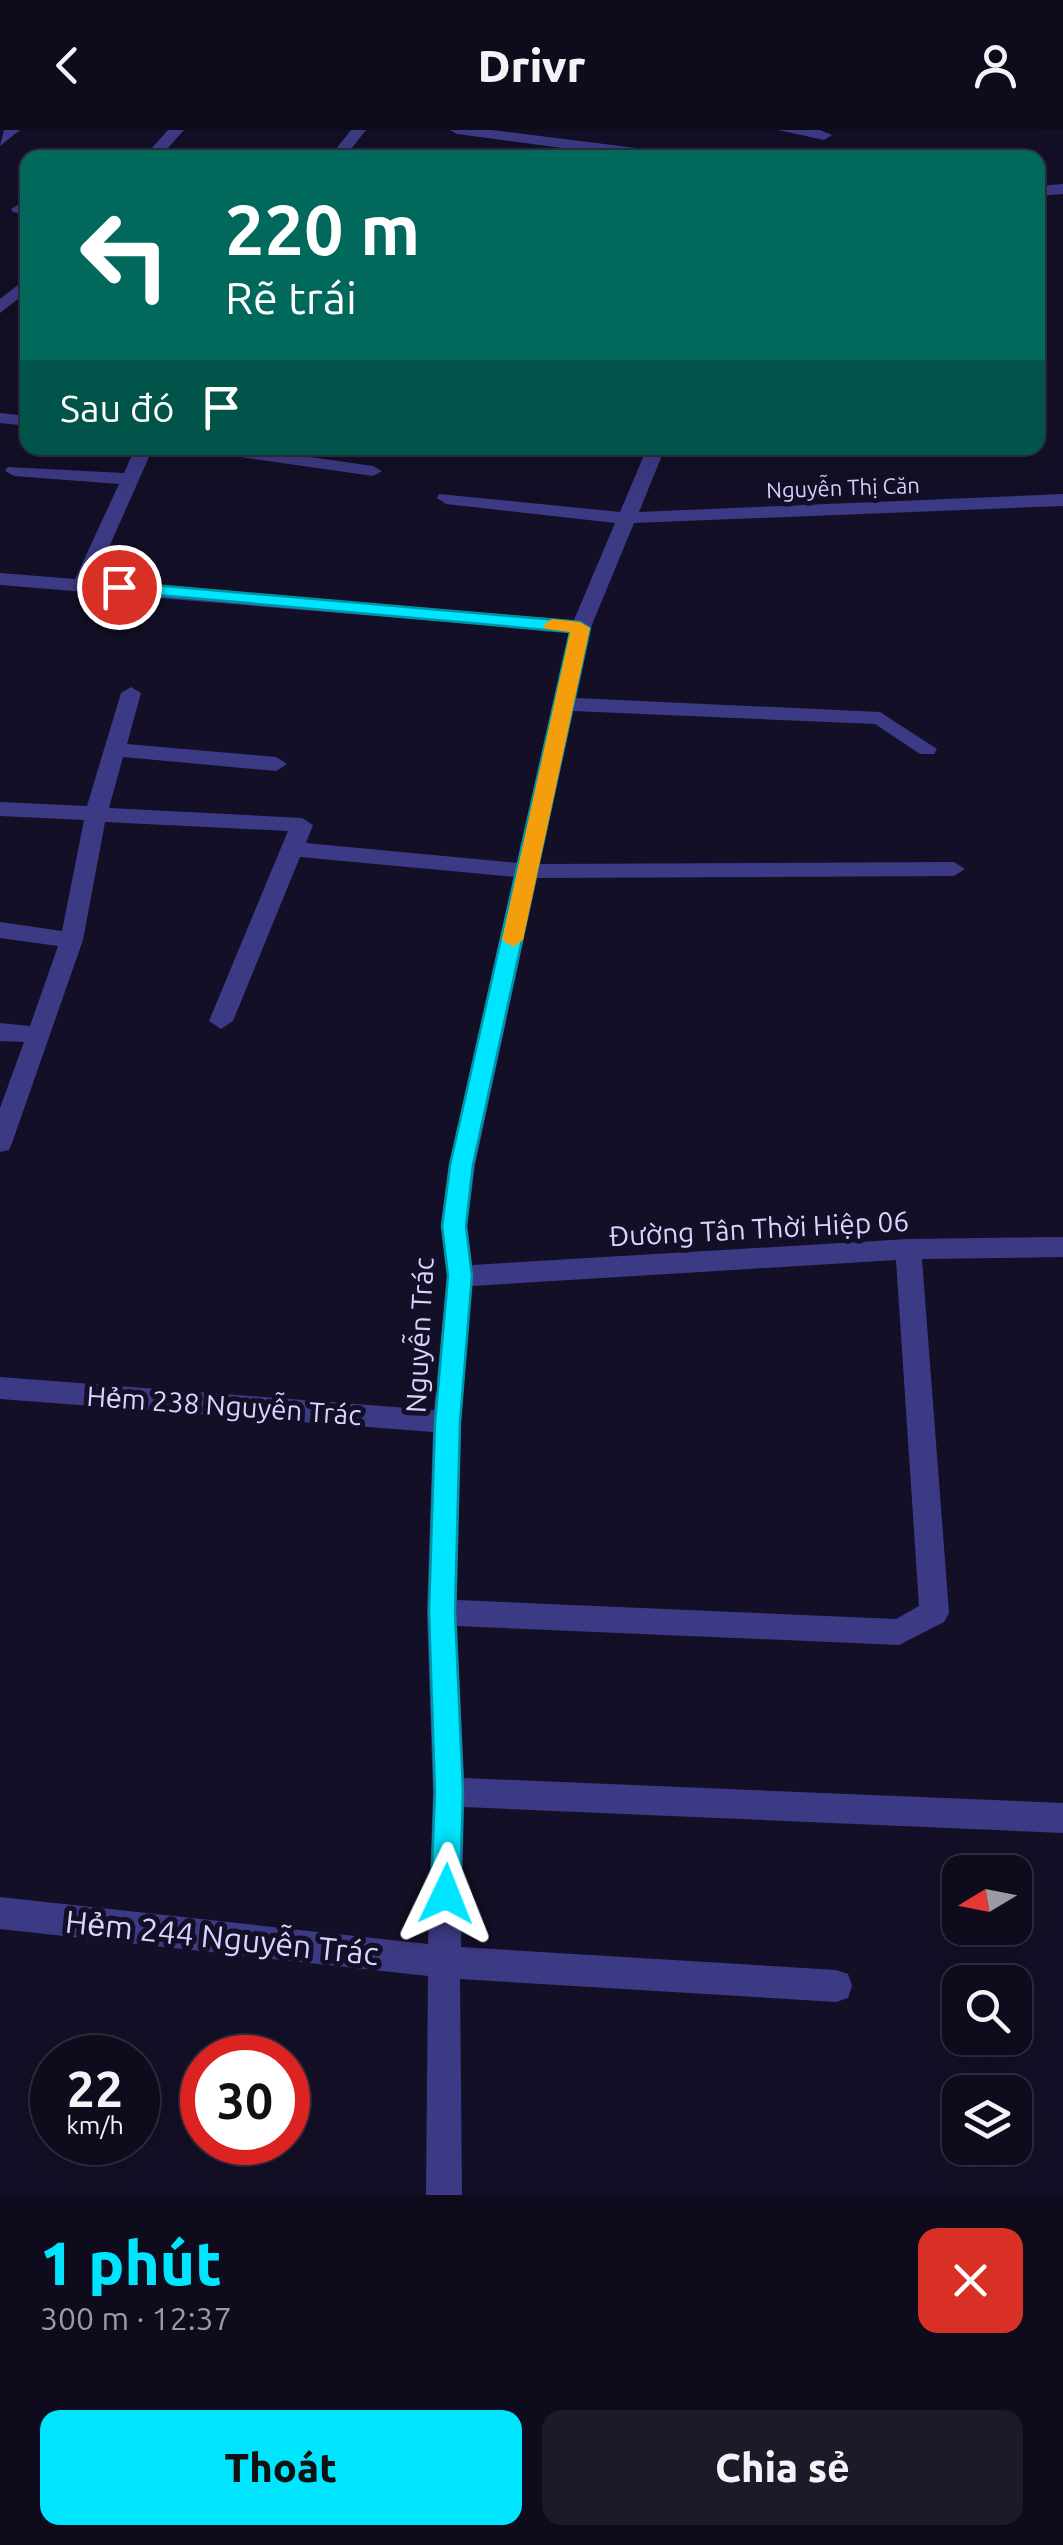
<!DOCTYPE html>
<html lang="vi">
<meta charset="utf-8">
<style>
:root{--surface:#0e0b1c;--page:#1c1929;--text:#f1f3f6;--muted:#9b9ba3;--line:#2e2b3b;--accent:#00e5ff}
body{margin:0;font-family:Ubuntu,sans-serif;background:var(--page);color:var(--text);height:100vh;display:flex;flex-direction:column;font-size:38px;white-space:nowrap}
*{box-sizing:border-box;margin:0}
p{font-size:32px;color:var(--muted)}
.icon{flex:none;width:55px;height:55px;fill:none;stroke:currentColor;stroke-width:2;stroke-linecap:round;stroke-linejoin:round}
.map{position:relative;height:2065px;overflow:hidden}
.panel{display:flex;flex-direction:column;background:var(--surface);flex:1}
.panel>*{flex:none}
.banner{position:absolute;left:20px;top:20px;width:1025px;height:305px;border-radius:20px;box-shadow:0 10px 40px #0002,0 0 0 2px var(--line);background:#00695c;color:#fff;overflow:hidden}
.needle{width:65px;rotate:260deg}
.tools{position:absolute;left:942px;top:1725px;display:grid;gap:20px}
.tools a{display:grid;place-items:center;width:90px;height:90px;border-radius:20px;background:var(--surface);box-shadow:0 10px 40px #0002,0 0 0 2px var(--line);font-size:50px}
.speed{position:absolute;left:30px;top:1905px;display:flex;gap:20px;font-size:50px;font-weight:700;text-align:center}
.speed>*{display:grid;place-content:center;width:130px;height:130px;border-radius:50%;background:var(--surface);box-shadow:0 10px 40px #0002,0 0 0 2px var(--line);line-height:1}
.speed small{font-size:25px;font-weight:400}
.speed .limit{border:15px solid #d22;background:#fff;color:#111}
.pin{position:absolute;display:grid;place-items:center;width:85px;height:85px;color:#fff;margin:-42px;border:5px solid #fff;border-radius:50%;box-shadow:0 2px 10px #0007}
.me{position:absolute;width:110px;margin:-55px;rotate:2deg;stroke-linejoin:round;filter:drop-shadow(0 0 8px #0008)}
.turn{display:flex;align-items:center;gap:35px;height:210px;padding:0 40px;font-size:45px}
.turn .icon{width:130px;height:130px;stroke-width:2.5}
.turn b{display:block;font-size:70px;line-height:85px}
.then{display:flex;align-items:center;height:95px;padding:0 40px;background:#0003;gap:20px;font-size:38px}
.round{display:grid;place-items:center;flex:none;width:105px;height:105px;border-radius:20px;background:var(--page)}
.head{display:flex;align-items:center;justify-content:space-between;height:170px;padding:0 40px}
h1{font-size:60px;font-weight:800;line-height:75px;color:var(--accent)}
.button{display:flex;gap:20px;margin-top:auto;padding:20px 40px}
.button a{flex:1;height:115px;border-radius:20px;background:var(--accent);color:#111;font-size:40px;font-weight:800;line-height:115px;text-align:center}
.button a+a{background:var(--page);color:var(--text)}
header{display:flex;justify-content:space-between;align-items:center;height:130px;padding:0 40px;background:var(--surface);font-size:45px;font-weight:800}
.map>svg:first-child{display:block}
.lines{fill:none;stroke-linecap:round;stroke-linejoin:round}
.minor{fill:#3d3a85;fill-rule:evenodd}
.route{fill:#00e5ff;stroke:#0095a6;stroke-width:2.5}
.slow{fill:#f59e0b}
.labels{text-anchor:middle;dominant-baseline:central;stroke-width:10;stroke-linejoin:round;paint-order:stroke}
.far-street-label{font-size:22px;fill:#d9d4ff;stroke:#130f26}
.street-label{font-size:28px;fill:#d9d4ff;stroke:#130f26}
.near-street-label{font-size:32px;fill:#d9d4ff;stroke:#130f26}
</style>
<header><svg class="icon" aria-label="back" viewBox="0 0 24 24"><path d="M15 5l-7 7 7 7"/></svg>Drivr<svg class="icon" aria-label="person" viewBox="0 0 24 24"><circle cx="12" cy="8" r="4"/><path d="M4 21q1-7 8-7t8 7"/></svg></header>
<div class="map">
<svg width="1063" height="2065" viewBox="0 0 1063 2065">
<rect width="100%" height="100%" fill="#130f26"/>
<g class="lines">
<g class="minor">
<path d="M4 0H20L0 16Z"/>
<path d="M168 0H184L159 28H143Z"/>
<path d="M351 0H366L344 28H329Z"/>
<path d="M450 0H492L676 23 683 28H636L457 4Z"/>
<path d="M778 0H820L832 5 824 10Z"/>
<path d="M1063 54V64L1038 66V56Z"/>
<path d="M19 74 28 75V85L13 82 11 79Z"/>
<path d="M28 147V161L0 183V169Z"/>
<path d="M0 283 28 286V296L0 293Z"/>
<path d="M135 318H153L94 451 574 490 615 393 446 374 437 368 439 364 620 382 647 318H665L639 382 1063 364V376L634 393 591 497 576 568 880 582 937 619 934 624H920L875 594 573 581 540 734 954 732 965 739 954 746 537 748 475 1035 467 1096 472 1135 908 1109 1063 1107V1127L922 1129 949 1483 944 1492 899 1515 457 1496 464 1648 1063 1673V1703L464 1677 461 1817 836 1840 848 1844 852 1856 848 1868 836 1872 460 1849 462 2065H426L428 1846 0 1799V1767L428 1814 433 1662 427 1482 433 1302 0 1269V1247L434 1280 447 1146 441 1096 449 1035 515 747 300 727 233 891 221 899 209 891 288 701 105 692 83 810 12 1013 9 1020 0 1022V978L24 912 0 911V893L30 896 58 816 0 808V792L62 801 84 690 0 686V672L87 676 121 563 131 557 141 563 127 614 276 627 287 634 276 641 123 627 109 678 302 688 313 695 306 713 518 733 570 502 0 455V443L75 449 119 354 14 346 5 341 8 337 124 343ZM896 1130 919 1476 896 1489 457 1470 461 1292 472 1156Z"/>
<path d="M203 318H247L373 336 382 341 373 346 212 323Z"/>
</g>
</g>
<path class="route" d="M119 452 580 492 590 498 473 1035 466 1096 472 1146 460 1292 455 1482 463 1662 460 1764 456 1774 446 1778 435 1774 431 1764 435 1662 429 1482 435 1292 448 1146 442 1096 450 1035 570 502 113 461V453Z"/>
<path class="slow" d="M552 489 580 492 590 498 523 810 513 817 502 810 570 502 546 499 543 495Z"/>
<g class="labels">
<g class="far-street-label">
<text transform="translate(843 357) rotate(-2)">Nguyễn Thị Căn</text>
</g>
<g class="street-label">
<text transform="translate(759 1098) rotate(-3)">Đường Tân Thời Hiệp 06</text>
<text transform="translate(419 1205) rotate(-87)">Nguyễn Trác</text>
<text transform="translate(224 1275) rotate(4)">Hẻm 238 Nguyễn Trác</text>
</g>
<g class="near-street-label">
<text transform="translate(222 1807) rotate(6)">Hẻm 244 Nguyễn Trác</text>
</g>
</g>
</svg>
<div class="tools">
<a><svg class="needle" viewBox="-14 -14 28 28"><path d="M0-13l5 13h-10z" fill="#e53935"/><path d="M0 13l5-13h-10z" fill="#9b9ba3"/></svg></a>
<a><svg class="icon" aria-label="search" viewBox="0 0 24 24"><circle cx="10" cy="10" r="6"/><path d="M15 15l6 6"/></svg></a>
<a><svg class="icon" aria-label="layers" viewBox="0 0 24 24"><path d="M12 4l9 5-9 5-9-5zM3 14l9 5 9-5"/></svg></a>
</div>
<div class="speed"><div>22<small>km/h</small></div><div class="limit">30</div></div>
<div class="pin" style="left:119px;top:457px;background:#d93025"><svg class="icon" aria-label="arrive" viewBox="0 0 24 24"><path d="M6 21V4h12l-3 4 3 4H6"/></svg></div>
<svg class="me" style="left:446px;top:1764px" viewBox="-20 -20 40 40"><path d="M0-17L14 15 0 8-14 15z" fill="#00e5ff" stroke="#fff" stroke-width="4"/></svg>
<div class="banner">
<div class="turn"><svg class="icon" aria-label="left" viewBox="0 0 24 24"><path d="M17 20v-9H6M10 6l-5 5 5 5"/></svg><div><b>220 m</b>Rẽ trái</div></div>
<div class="then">Sau đó<svg class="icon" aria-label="arrive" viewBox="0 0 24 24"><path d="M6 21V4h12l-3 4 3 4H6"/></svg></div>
</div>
</div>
<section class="panel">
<div class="head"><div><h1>1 phút</h1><p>300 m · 12:37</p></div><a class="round" style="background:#d93025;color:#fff"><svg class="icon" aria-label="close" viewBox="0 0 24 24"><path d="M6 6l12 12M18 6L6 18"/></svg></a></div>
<div class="button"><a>Thoát</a><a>Chia sẻ</a></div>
</section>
